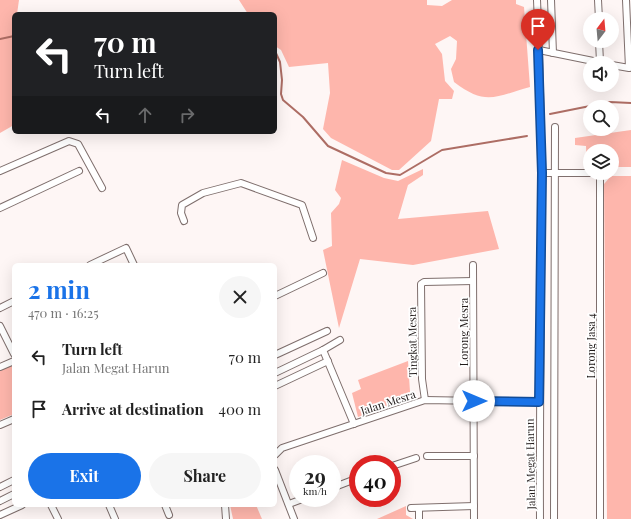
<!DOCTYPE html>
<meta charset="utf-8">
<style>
:root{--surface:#fff;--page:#f6f6f6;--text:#222;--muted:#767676;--accent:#1a73e8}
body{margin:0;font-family:"Playfair Display",serif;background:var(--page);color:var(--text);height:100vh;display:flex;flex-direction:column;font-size:15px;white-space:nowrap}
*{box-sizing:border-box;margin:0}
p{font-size:13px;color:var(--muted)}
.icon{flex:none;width:22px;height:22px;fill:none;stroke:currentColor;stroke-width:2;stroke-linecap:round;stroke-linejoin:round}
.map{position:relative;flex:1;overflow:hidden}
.sheet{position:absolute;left:12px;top:263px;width:265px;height:244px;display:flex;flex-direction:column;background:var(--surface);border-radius:6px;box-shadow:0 4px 16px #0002}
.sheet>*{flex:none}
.hud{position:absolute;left:12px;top:12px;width:265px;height:122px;border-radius:6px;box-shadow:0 4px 16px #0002;background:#202124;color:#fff;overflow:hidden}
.needle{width:26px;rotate:16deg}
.tools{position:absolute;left:583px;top:12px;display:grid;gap:8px}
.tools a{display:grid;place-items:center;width:36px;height:36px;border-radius:50%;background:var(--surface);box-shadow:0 4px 16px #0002;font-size:20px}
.speed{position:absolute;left:289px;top:455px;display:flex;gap:8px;font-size:20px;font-weight:700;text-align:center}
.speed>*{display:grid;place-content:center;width:52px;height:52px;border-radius:50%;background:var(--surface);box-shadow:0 4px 16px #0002;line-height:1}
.speed small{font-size:10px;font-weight:400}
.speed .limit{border:6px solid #d22;background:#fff;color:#111}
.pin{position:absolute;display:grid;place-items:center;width:34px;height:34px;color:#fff;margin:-41px -17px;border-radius:50% 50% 50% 0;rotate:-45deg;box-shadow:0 0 4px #0007}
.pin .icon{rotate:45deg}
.me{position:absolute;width:44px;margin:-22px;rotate:90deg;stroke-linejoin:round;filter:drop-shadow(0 0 3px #0008)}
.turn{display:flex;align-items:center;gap:14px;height:84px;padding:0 16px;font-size:18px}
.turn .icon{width:52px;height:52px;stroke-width:2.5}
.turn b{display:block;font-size:28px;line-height:34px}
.lanes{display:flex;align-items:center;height:38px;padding:0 16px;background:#0003;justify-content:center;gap:20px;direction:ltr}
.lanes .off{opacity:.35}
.round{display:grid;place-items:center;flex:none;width:42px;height:42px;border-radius:21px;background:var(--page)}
.summary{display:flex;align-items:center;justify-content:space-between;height:68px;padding:0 16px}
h1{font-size:24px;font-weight:700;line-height:30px;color:var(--accent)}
.cta{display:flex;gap:8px;margin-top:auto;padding:8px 16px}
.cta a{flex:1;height:46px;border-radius:24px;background:var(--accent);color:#fff;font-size:16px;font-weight:700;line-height:46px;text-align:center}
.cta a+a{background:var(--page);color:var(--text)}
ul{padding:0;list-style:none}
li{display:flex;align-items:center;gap:12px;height:52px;padding:0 16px}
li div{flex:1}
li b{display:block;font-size:15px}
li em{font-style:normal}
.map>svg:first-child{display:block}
.green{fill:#feb6ac}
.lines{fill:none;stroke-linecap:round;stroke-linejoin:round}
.stream{stroke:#ad6d64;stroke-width:2}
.minor-casing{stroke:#7f6f6d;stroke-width:8}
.minor{stroke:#fff;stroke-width:6}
.route-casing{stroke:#114b97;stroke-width:10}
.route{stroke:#1a73e8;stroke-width:7}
.labels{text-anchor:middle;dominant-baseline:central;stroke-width:3.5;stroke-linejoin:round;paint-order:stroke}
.street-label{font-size:11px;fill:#201a19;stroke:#fff}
</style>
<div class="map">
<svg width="631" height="519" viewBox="0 0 631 519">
<rect width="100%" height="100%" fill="#fef6f5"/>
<g class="green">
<path d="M0 0H19L17 14H14V125L0 133Z"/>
<path d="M239 0H427V5L442 6 452 0H516V4L524 7 530 87C494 97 486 106 454 82L451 69 456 59 457 41 450 36 435 44 442 54 445 81 454 91 452 99H439L431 141 399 170H392L331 138 323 129 330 93 328 63 289 67 281 50 275 46V14H248Z"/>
<path d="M631 130V167H612V151H590V167H587L586 146 575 145V138Z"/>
<path d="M342 160 384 178 398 181 423 169V175L408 185 398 219 488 211 499 249 413 265 360 259 339 328 323 250 332 246 331 213 339 204 341 198 335 190Z"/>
<path d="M611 176H631V519H607L604 184Z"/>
<path d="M408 361 410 392 406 400 358 417 352 393 361 389 358 380Z"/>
<path d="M14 364V414L0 420V371Z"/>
<path d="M230 505H256L262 519H233Z"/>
<path d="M406 506V515L413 519H377Z"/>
</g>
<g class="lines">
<g class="stream">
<path d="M0 39 14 36"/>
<path d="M275 51 280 62 282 80 281 94 283 100 303 117 328 146 386 173 400 175 442 150 527 136"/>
<path d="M550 114 610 102 631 103"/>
</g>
<defs>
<g id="minor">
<path d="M537 0C545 173 539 346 540 519"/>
<path d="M551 0 553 53"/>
<path d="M598 0 599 19"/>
<path d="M599 41 600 62"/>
<path d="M539 50 603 63"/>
<path d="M612 65 629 68 626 0"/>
<path d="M0 171 69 141 78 144 102 188"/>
<path d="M542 173H608"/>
<path d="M600 173V519"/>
<path d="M0 208 79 171"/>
<path d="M184 221 181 213 182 205 203 193 241 183 302 205 313 238"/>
<path d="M90 265 126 248 134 265"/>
<path d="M473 265 474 519"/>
<path d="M275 296 323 273"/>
<path d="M0 308 14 301"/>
<path d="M0 326 14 354"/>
<path d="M323 350 354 424"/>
<path d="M275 355 327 331"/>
<path d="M0 367 14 361"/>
<path d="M275 373 323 350 340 340"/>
<path d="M275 386 328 361"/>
<path d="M425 400 422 379 421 284 424 282 473 281"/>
<path d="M0 425 14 419"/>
<path d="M275 455 282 448 425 400 539 402"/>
<path d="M427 456H474"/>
<path d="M392 466 416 458"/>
<path d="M275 470 294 519"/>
<path d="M0 487 14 480"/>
<path d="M332 488 358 478"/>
<path d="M0 501 14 494"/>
<path d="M289 504 305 498"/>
<path d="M51 505 58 519"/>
<path d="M109 505 115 519"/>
<path d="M165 505 169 515"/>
<path d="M225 505 226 519"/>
<path d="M411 508 474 506"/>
<path d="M419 508V519"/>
<path d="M0 515 22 505"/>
<path d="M554 519 555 127"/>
</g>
</defs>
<use href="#minor" class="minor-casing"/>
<use href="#minor" class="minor"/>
</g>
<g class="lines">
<defs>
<path id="route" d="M474 401 539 402 542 173 538 50"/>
</defs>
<use href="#route" class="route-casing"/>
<use href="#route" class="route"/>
</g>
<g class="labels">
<g class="street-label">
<text transform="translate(463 332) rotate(-90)">Lorong Mesra</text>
<text transform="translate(412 342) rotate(-91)">Tingkat Mesra</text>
<text transform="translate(590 346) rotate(-90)">Lorong Jasa 4</text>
<text transform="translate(388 402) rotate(-18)">Jalan Mesra</text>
<text transform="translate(530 464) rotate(-91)">Jalan Megat Harun</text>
</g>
</g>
</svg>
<div class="tools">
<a><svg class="needle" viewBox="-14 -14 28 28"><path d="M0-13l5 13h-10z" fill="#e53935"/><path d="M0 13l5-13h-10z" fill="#767676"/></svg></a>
<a><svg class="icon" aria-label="sound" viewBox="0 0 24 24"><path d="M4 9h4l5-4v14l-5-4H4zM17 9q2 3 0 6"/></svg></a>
<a><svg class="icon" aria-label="search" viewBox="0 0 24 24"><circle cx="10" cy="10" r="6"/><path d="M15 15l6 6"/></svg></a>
<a><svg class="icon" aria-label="layers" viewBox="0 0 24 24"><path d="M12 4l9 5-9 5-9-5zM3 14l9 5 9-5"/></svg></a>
</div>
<div class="speed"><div>29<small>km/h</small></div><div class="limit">40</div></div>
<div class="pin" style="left:538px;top:50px;background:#d93025"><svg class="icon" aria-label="arrive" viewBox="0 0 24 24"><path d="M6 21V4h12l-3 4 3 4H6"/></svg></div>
<svg class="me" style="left:474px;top:401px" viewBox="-20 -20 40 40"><circle r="19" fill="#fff"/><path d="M0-13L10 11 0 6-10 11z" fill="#1a73e8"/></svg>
<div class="hud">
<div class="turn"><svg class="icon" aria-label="left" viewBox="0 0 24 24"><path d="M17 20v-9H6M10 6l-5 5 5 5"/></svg><div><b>70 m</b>Turn left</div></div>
<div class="lanes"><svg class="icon" aria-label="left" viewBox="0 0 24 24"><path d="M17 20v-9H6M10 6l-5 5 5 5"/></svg><svg class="icon off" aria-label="ahead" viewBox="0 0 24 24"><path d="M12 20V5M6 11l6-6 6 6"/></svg><svg class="icon off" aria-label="right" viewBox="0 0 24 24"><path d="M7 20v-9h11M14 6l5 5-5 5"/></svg></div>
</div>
<section class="sheet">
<div class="summary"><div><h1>2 min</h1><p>470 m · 16:25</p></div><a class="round"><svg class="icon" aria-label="close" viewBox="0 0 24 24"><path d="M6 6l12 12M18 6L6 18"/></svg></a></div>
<ul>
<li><svg class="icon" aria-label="left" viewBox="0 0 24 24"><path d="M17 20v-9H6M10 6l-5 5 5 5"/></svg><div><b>Turn left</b><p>Jalan Megat Harun</p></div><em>70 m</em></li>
<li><svg class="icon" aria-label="arrive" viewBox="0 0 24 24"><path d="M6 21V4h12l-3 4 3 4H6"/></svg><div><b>Arrive at destination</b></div><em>400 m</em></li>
</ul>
<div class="cta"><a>Exit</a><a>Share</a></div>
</section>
</div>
